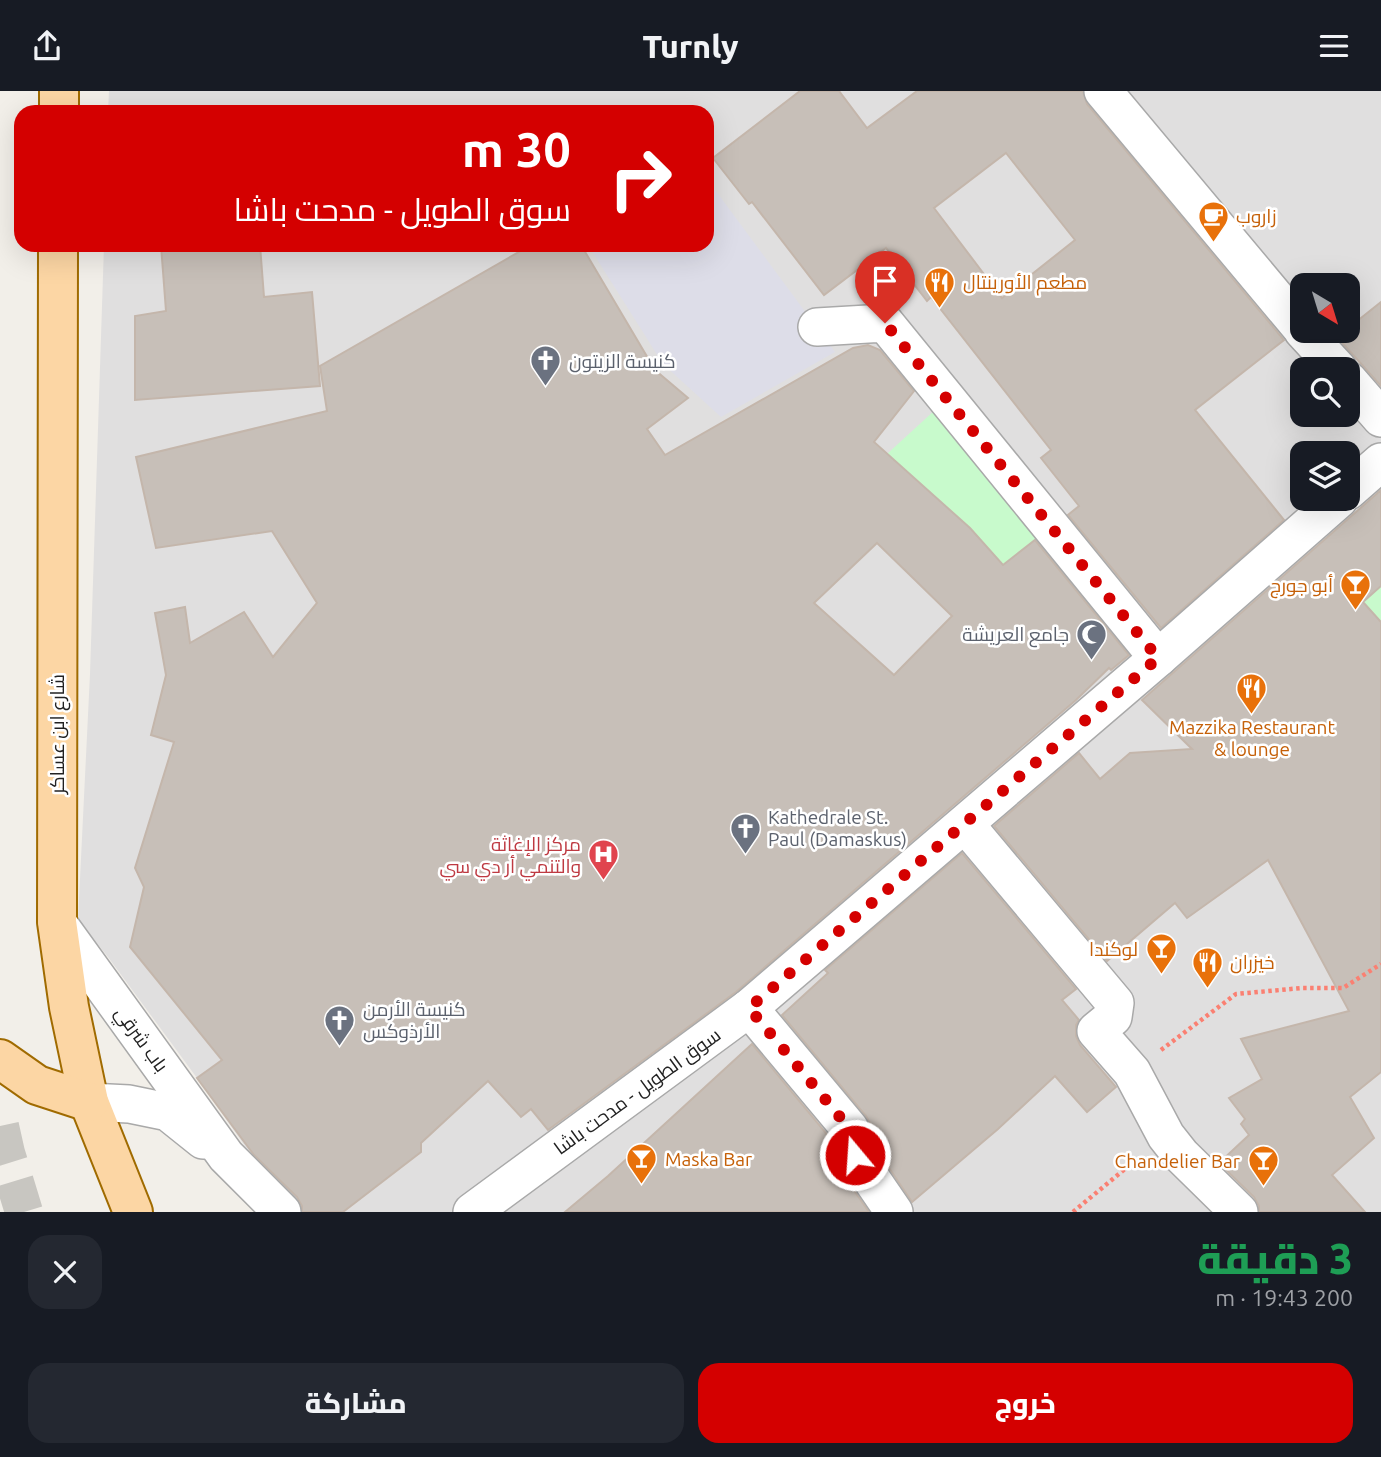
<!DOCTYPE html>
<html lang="ar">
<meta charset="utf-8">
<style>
:root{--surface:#171b24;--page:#242831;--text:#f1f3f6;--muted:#9ea1a6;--accent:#d40000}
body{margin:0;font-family:Ubuntu,Cairo,sans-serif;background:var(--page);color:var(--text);direction:rtl;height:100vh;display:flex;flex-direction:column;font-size:26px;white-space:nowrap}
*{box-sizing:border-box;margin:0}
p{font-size:23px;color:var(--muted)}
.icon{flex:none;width:38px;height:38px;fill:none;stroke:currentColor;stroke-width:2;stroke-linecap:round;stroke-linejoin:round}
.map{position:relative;height:1121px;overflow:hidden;direction:ltr}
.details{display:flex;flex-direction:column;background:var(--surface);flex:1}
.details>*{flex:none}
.top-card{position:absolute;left:14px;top:14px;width:700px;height:147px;border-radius:21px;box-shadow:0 7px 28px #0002;direction:rtl;background:#d40000;color:#fff;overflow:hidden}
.needle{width:46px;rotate:142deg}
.fabs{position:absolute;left:1290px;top:182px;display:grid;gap:14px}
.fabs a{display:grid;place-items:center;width:70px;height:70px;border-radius:14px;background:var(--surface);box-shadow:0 7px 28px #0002;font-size:35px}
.pin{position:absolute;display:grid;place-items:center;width:60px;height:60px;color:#fff;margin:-72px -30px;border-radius:50% 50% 50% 0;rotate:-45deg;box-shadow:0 0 7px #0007}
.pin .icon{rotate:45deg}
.me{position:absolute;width:77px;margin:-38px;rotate:342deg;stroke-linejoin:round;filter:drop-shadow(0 0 5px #0008)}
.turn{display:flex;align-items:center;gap:24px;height:147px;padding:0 28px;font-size:32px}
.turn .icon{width:91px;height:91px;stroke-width:2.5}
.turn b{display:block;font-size:49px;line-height:60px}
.round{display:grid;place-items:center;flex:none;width:74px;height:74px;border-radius:21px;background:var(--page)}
.headline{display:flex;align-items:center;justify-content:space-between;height:119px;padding:0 28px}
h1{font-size:42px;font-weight:800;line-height:52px;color:#1e9e55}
.cta{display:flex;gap:14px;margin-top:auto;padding:14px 28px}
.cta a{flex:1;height:80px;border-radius:21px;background:var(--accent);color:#fff;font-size:28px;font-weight:800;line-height:80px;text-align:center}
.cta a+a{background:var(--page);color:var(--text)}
header{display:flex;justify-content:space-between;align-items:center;height:91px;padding:0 28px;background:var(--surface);font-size:32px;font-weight:800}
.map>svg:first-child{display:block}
.residential{fill:#e0dfdf;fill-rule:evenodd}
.park{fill:#c8facc}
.plaza{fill:#dddde8}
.building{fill:#c7bfb8;stroke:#c4b6ab;stroke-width:2;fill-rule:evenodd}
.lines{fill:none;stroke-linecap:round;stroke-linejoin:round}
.major-tunnel{stroke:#c8c6c1;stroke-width:38;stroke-dasharray:38 19;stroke-linecap:butt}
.minor-casing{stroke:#a9a9a9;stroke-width:40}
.major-casing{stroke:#a06b00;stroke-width:42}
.path{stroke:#fa8072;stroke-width:4.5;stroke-dasharray:3.5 3.5;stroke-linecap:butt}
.minor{stroke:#fff;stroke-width:37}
.major{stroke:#fcd6a4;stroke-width:38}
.route{stroke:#d40000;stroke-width:12;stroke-dasharray:0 21.6}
.labels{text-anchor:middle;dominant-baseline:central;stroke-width:5;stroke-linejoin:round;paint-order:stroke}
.food-label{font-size:19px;fill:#c56008;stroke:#fff;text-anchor:start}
.worship-label{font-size:19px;fill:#5b616d;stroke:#fff;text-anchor:start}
.street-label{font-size:19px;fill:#222;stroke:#fff}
.health-label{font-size:19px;fill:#be3a42;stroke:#fff;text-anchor:end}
</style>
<header><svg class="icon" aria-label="menu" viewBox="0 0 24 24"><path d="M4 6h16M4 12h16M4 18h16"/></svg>Turnly<svg class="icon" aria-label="share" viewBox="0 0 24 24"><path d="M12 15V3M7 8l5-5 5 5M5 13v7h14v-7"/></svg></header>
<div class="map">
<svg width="1381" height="1121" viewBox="0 0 1381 1121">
<rect width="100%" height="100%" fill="#f2efe9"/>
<path class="residential" d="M109 0H1381V1121H291L197 987 108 866 78 829 90 583 104 154H707V21H108ZM1302 194H1348V240H1302ZM1302 278H1348V324H1302ZM1302 362H1348V408H1302Z"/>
<g class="park">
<path d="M947 308 1051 437 1003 474 970 437 887 363Z"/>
<path d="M1381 495V531L1363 511Z"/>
</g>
<path class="plaza" d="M707 88 835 261 721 326 663 273 588 154H707Z"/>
<g class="building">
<path d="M800 0H839L867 37 917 0H1083L1087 13 1284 249 1195 319 1284 429 1161 537 1068 424 1079 415 1041 367 1051 359 931 206 927 210 886 157 824 204 752 111 749 113 713 67ZM1006 62 1075 149 1002 207 934 117Z"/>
<path d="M161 154H260L264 206 312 201 320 295 135 309V225L166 220Z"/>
<path d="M531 154H581L655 279 688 307 647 338 665 364 853 257 868 254 880 259 914 300 874 351 970 437 1003 474 1035 449 1129 564 1111 579 1109 577 1076 609 736 901 548 1039 531 1018 521 1026 488 990 421 1052V1061L343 1121H302V1115L297 1106 254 1064 197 987 222 969 130 856 144 796 135 777 174 651 151 644 166 584 155 522 185 516 190 552 244 521 273 566 317 512 272 440 156 457 136 366 327 320 320 275ZM877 452 952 525 894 584 814 512Z"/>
<path d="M1381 211V295L1337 246Z"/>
<path d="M1381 399V495L1363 511 1381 531V981L1350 1006 1374 1047 1332 1084 1365 1121H1259V1115L1254 1106 1219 1072 1249 1044 1241 1033 1245 1028 1229 1007 1262 988 1241 948 1349 920 1268 769 1187 827 1175 812 1107 870 994 735 1079 662 1100 688 1130 662 1192 658 1142 609Z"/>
<path d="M962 762 1076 898 1062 909 1079 929 1076 934V945L1080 954 1116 996 1087 1021 1055 985 998 1038 912 1111 875 1056 871 1034 866 1025 782 924 828 882 825 879Z"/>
<path d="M752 953 830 1047 837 1075 869 1121H565L608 1085Z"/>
</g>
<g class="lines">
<path class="major-tunnel" d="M0 1035 6 1062 24 1121"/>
<defs>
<g id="minor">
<path d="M1103 0 1302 238"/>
<path d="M817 236 885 232 1158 567"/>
<path d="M1303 240 1338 278"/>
<path d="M1348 289 1381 327"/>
<path d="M1348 400 1381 371"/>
<path d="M965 733 1115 912 1113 926 1096 940 1132 981 1166 1045 1181 1064 1239 1121"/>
<path d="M57 831 226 1065 282 1121"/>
<path d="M749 917 850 1038 855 1064 894 1121"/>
<path d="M89 1011 129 1013 168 1021 203 1049"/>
<path d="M472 1121 749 917 1158 567 1339 408"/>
</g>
<g id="major">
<path d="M59 21V0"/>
<path d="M58 154 57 831 69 916 89 1011 133 1121"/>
<path d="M0 968 37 994 89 1011"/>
</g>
</defs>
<use href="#minor" class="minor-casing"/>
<use href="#major" class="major-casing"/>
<g class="path">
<path d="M1161 959 1236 903 1302 897H1343L1381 873"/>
<path d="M1073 1121 1137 1068"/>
</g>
<use href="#minor" class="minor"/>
<use href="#major" class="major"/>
</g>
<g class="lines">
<path class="route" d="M855 1064 850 1038 749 917 1158 567 885 232"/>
</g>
<defs>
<symbol id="cafe-pin" viewBox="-11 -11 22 30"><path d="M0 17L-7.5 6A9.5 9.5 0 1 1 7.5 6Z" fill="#e8710a" stroke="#fff"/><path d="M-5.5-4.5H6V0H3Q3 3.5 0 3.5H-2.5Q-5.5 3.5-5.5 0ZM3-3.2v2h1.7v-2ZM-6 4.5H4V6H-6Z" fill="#fff"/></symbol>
<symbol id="restaurant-pin" viewBox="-11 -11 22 30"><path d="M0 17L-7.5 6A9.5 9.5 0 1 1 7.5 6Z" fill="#e8710a" stroke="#fff"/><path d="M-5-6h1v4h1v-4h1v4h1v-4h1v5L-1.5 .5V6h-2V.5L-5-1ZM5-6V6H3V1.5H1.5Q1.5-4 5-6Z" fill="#fff"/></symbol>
<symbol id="church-pin" viewBox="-11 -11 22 30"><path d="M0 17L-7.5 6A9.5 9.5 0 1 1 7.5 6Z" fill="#6b7280" stroke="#fff"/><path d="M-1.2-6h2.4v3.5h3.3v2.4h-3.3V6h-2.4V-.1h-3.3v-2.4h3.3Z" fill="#fff"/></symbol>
<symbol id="bar-pin" viewBox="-11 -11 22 30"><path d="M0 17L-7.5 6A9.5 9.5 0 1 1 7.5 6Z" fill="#e8710a" stroke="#fff"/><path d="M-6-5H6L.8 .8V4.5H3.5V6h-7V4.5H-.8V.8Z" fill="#fff"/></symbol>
<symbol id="mosque-pin" viewBox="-11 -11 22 30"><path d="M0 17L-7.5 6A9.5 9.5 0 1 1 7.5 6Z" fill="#6b7280" stroke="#fff"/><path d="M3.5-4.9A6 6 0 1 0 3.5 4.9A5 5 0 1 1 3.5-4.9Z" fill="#fff"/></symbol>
<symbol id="hospital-pin" viewBox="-11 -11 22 30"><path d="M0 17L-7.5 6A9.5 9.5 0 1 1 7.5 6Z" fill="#e0444e" stroke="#fff"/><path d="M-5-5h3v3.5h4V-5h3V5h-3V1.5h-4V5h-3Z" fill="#fff"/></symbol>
</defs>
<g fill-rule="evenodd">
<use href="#cafe-pin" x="1196" y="108" width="35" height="47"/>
<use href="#restaurant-pin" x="922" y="174" width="35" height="47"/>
<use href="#church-pin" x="528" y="252" width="35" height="47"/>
<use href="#bar-pin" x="1338" y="476" width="35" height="47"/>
<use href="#mosque-pin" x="1074" y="526" width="35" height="47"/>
<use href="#restaurant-pin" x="1234" y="580" width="35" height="47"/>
<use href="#church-pin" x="728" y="720" width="35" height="47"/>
<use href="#hospital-pin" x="586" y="746" width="35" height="47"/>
<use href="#bar-pin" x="1144" y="840" width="35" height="47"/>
<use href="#restaurant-pin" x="1190" y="854" width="35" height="47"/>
<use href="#church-pin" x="322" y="912" width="35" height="47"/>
<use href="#bar-pin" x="624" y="1050" width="35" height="47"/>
<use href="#bar-pin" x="1246" y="1052" width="35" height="47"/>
</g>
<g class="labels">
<g class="food-label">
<text x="1236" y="125">زاروب</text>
<text x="963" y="191">مطعم الأورينتال</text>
<text x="1333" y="494" text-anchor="end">أبو جورج</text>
<text x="1252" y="636" text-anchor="middle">Mazzika Restaurant<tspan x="1252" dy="22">&amp; lounge</tspan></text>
<text x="1138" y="858" text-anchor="end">لوكندا</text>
<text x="1230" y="871">خيزران</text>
<text x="665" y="1068">Maska Bar</text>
<text x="1240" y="1070" text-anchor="end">Chandelier Bar</text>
</g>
<g class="worship-label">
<text x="569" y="270">كنيسة الزيتون</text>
<text x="1069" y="543" text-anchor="end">جامع العريشة</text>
<text x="768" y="726">Kathedrale St.<tspan x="768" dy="22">Paul (Damaskus)</tspan></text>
<text x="363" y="918">كنيسة الأرمن<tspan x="363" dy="22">الأرذوكس</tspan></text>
</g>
<g class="street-label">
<text transform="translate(57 643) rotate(-90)">شارع ابن عساكر</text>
<text transform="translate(142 948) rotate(54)">باب شرقي</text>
<text transform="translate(637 1000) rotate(-36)">سوق الطويل - مدحت باشا</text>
</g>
<g class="health-label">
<text x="581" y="753">مركز الإغاثة<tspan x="581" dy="22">والتنمي أر دي سي</tspan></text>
</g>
</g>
</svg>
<div class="fabs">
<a><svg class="needle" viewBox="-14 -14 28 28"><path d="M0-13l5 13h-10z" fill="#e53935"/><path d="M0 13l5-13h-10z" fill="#9ea1a6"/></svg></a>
<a><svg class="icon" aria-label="search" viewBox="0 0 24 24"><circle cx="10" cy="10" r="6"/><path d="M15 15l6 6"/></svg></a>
<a><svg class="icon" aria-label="layers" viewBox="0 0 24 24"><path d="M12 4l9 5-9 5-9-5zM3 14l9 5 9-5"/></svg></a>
</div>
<div class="pin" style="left:885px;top:232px;background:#d93025"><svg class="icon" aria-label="arrive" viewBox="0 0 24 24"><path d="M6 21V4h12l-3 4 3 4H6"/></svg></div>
<svg class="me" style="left:855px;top:1064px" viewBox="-20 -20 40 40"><circle r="17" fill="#d40000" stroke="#fff" stroke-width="3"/><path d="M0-11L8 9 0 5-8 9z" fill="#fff"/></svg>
<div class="top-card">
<div class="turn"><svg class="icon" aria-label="right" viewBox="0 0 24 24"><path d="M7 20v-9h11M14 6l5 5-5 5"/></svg><div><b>30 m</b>سوق الطويل - مدحت باشا</div></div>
</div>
</div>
<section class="details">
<div class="headline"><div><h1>3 دقيقة</h1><p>200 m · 19:43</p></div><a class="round"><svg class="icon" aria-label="close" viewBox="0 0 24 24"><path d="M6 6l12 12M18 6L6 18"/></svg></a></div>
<div class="cta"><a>خروج</a><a>مشاركة</a></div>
</section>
